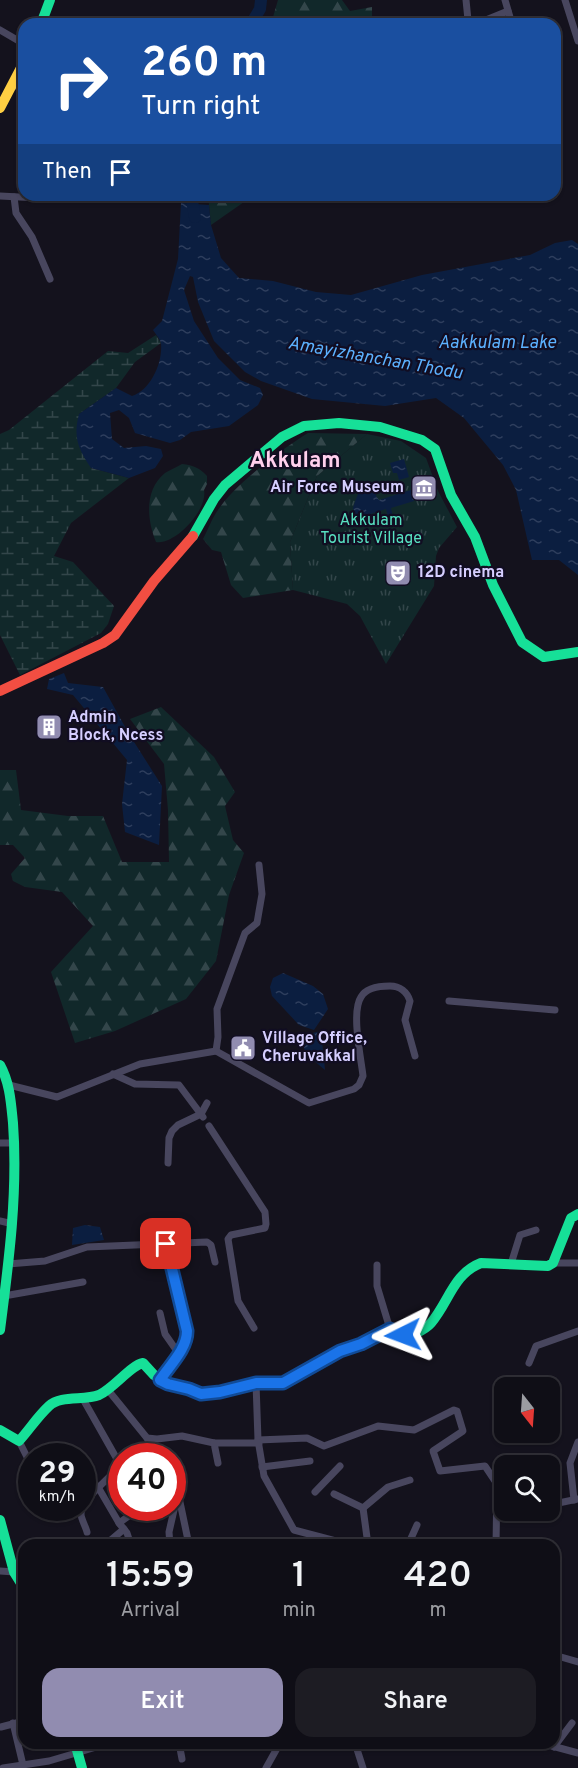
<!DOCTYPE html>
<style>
:root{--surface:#0f0e16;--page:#1d1c23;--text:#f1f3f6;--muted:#9b9ca1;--line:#2f2e35;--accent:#918cb0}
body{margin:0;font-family:Overpass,sans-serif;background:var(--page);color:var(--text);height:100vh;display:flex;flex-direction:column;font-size:22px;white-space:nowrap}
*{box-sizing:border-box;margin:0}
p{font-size:20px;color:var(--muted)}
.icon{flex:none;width:33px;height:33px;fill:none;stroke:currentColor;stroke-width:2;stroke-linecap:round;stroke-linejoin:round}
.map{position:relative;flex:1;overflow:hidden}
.sheet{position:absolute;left:18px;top:1539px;width:542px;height:210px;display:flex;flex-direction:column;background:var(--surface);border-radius:18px;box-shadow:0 2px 4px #0004,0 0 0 2px var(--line)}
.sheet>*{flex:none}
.top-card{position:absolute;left:18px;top:18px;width:543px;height:183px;border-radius:18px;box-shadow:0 2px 4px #0004,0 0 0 2px var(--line);background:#1a4fa0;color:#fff;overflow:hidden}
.needle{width:39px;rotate:163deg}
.buttons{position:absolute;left:494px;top:1377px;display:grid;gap:12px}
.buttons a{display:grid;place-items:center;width:66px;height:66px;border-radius:12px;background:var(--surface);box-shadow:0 2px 4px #0004,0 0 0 2px var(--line);font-size:30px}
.speed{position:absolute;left:18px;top:1443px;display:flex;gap:12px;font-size:30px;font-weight:700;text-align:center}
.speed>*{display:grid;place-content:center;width:78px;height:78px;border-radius:50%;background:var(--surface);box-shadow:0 2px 4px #0004,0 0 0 2px var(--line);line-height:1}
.speed small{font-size:15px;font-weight:400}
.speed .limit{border:9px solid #d22;background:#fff;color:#111}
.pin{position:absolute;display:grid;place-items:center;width:51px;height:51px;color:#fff;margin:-26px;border-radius:12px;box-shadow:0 3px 9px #0006}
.me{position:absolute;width:66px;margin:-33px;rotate:267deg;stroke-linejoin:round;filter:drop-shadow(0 0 4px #0008)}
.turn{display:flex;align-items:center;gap:21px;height:126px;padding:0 24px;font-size:27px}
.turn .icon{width:78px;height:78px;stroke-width:2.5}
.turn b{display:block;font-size:42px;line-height:51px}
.then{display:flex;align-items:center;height:57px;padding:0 24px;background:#0003;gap:12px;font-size:22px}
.eta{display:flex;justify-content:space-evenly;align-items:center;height:102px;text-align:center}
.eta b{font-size:36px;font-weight:600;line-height:42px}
.cta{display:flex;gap:12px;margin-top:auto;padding:12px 24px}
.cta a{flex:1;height:69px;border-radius:18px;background:var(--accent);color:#fff;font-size:24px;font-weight:600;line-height:69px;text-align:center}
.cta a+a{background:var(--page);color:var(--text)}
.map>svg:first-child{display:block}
.grass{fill:url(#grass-tufts)}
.forest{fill:url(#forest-firs)}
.wetland{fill:url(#wetland-marsh)}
.water{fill:url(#water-ripples)}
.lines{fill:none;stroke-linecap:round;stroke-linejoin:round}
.river{stroke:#0b1e40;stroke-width:12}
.street{stroke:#48465e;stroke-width:7}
.fast{stroke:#16e098;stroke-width:10}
.slow{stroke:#ffcf43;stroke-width:10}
.jam{stroke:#f24e42;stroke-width:10}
.route-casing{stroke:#114b97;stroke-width:15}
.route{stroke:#1a73e8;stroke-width:10}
.labels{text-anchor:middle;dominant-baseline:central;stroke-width:4.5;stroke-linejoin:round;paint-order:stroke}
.poi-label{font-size:16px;font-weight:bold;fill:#d5ceff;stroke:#110d22;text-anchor:start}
.park-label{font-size:16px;fill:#58e1c1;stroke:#110d22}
.water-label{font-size:18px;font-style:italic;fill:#5cb1ff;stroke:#110d22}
.district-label{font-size:22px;font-weight:bold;fill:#ffd0ed;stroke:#110d22}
</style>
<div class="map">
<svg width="578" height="1768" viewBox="0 0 578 1768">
<defs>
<pattern id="grass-tufts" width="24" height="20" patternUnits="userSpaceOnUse" patternTransform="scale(1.5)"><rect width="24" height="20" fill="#11282a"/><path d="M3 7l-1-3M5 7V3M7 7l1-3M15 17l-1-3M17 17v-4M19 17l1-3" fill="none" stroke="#33464a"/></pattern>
<pattern id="forest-firs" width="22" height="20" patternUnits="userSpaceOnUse" patternTransform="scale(1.5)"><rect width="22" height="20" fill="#11282a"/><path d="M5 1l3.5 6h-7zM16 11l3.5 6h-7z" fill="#33464a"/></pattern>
<pattern id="wetland-marsh" width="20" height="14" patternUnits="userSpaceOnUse" patternTransform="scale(1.5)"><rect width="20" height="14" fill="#11282a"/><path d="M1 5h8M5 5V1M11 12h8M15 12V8" fill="none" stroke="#33464a"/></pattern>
<pattern id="water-ripples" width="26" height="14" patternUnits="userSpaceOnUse" patternTransform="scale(1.5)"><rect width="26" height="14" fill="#0b1e40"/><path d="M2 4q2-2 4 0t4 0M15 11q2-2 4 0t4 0" fill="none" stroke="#2e3e5d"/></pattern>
</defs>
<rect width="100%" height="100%" fill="#14121d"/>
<path class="grass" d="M367 434 401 441 426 458 438 491 457 527 439 548 436 556 434 586 386 664 360 616 347 604 293 590 290 542 317 476Z"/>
<g class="forest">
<path d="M278 0H342L350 11 372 7V22L371 24H271Z"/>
<path d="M208 195H254L211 225Z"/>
<path d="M308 433 367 434 317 476 290 542 293 590 243 598 231 585 221 552 212 550 203 539C208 530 212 518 218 510 235 484 282 449 308 433Z"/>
<path d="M182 464C193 465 200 468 207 476V484L204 490C208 509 176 545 156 542 147 520 144 490 165 473 170 470 177 467 182 464Z"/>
<path d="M161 707 214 757 235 792 225 806 233 840 244 853 229 895 216 961 186 999 115 1031 75 1043 51 972 93 926 62 892 25 887 13 881 11 874 25 858 13 845H0V770H16L21 810 68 816H103L122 862H169L168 810 164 764 130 719Z"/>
</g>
<path class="wetland" d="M156 335 161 343 135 362 116 388 79 414 91 468 129 478 71 523 54 556 73 562 114 606 108 624 101 633 20 675 0 635V434L9 430 108 351 128 353Z"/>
<g class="water">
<path d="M181 203 209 205 211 225 221 258 239 278 273 281 316 292 351 295 422 275 530 255 555 243 572 240 578 244V575L559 560H532L516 490 503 465 464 418 436 398 385 406 312 399 261 381 245 372 214 341 198 302 193 277 190 276 184 290 194 321 218 358 240 380 260 388 263 395 258 405 229 426 191 432 180 440 170 443 135 433 129 418 119 410 110 413 112 439 124 448 146 446 161 449 163 456 155 468 129 478 91 468C78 449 73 437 79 414L116 388 132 396C151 390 163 362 161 343 160 339 155 333 153 330L162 321 178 259Z"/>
<path d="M404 459 409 477 399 480 397 473H393L390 463Z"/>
<path d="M371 483 375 485 376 496 379 500 411 490 414 501 391 508 395 526 391 527 386 509 361 517 355 515 353 508C357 497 359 486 371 483Z"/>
<path d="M64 673 68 683 103 687 129 734 162 786 159 845 125 832 122 804 127 760 73 695 47 689 49 679Z"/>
<path d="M283 973 313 986 323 994 328 1009 314 1030 299 1025 272 996 270 987 273 978Z"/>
<path d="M321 1031 325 1070 306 1054 300 1036Z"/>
<path d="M85 1225 100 1227 104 1240 72 1245 73 1228Z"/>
</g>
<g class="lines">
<g class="river">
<path d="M251 24 260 9 261 0"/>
<path d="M191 195 195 217"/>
</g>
<g class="street">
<path d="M466 0 468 20 472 24"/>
<path d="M505 0 512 24"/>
<path d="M565 0 578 41"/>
<path d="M476 24 508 11"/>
<path d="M0 30 24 44"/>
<path d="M12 85 24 88"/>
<path d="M555 88V99"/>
<path d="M0 196 58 199 75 195"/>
<path d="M14 197 16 213 32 237 50 279"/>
<path d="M449 1001 555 1010"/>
<path d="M216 1051 309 1103 354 1089 359 1085 363 1076C361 1058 351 1012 361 997 366 988 380 986 390 986 400 986 407 992 410 1001L405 1020 415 1056"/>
<path d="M113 1074 135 1084 179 1085 203 1117"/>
<path d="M9 1085 57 1097 140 1064 216 1051 218 1037 217 1009 245 933 257 923 262 894 259 865"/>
<path d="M209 1126 265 1212 266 1224 265 1228 231 1235 228 1239 238 1301 254 1328"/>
<path d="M0 1143H15"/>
<path d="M168 1163 169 1138 172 1131 178 1125 201 1114 207 1103"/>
<path d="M0 1221 13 1224"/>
<path d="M553 1263H578"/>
<path d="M8 1264 45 1261 87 1247 207 1242 211 1245 215 1262"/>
<path d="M511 1264 520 1235 536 1230"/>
<path d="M377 1265V1286L390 1329"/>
<path d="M4 1296 83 1282"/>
<path d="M160 1313 165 1334 179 1354"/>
<path d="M529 1363 536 1346 578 1331"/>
<path d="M160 1380C172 1364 190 1347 186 1326L166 1244"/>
<path d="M256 1383 258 1440 264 1476 294 1530 351 1545"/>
<path d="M108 1390 147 1438 157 1439 182 1436 214 1443 218 1463"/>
<path d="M83 1399 122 1468"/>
<path d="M147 1438 159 1456"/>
<path d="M258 1440 307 1438 324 1446 378 1426 414 1430 454 1410 457 1411 463 1431 433 1451 440 1471 485 1466 497 1484"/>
<path d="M19 1441 32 1467"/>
<path d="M214 1443H259"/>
<path d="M262 1467 310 1461"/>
<path d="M172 1477 176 1483 189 1545"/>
<path d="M82 1480 89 1479 98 1487 119 1523"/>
<path d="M315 1492 340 1466"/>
<path d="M334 1494 363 1508 368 1545"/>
<path d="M574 1500 570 1463 578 1442"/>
<path d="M549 1505 578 1499"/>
<path d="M363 1508 388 1487 410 1480"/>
<path d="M87 1532C86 1527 81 1519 81 1514 81 1501 111 1475 121 1467"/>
<path d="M105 1545 124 1529"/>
<path d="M131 1545 127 1533 119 1523 140 1508"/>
<path d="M170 1545 169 1532 177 1497"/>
<path d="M408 1545 417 1525"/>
<path d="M496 1545 497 1484 504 1486"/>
<path d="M554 1569H557"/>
<path d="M0 1571 14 1572"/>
<path d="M554 1655 578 1662"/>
<path d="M13 1723 23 1765"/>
<path d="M1 1727 24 1721"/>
<path d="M179 1743 182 1759"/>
<path d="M355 1743 363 1768"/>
<path d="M541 1743 578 1753"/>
<path d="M554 1747 572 1723"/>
<path d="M3 1768 49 1761 110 1743"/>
<path d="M266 1768 280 1743"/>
</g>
<g class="fast">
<path d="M41 24 50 0"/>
<path d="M193 536 214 499 225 485 282 437 304 426 339 423 380 427 422 440 435 449 451 495 475 537 493 585 522 642 544 657 578 652"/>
<path d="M0 1065C10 1083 11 1103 13 1123 18 1192 9 1261 0 1330"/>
<path d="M0 1430 19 1441C29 1430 38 1416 49 1406 61 1395 84 1401 99 1395 114 1388 131 1365 143 1363L154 1375 168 1384 200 1394 220 1392 256 1383H283L340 1351 361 1344 390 1329 411 1336C418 1332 426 1329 431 1323 449 1302 453 1274 481 1263L548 1266 553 1263 571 1218 578 1214"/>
<path d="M0 1520 14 1572 24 1588"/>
<path d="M75 1743 82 1768"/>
</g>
<path class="slow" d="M0 108 24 62"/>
<path class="jam" d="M0 691 103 643 115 635 154 581 193 536"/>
</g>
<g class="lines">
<defs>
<path id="route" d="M166 1244 187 1331C187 1349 170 1365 160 1380L168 1384 189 1389 201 1394 220 1392 256 1383H283L340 1351 361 1344 390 1329 403 1335"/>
</defs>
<use href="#route" class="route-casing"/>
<use href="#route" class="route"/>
</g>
<defs>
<symbol id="museum-square" viewBox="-11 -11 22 22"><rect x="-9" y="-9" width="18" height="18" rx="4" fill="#918cb0" stroke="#110d22"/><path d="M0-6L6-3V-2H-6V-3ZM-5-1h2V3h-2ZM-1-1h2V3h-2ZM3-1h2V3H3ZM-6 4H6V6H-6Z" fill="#fff"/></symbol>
<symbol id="theatre-square" viewBox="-11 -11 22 22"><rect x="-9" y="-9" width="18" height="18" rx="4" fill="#918cb0" stroke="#110d22"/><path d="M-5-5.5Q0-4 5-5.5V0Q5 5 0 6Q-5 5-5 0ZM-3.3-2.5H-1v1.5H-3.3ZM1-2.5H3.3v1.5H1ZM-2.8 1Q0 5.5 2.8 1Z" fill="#fff"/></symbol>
<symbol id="building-square" viewBox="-11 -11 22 22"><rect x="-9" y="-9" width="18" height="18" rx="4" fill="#918cb0" stroke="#110d22"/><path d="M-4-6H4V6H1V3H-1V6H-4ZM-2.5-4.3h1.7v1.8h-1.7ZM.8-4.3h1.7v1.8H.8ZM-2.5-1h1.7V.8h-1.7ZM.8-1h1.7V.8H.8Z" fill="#fff"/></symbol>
<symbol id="civic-square" viewBox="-11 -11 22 22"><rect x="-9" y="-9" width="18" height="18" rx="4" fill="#918cb0" stroke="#110d22"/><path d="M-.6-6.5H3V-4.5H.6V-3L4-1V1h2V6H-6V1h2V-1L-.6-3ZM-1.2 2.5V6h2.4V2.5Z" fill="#fff"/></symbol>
</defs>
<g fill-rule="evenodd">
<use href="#museum-square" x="409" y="473" width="30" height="30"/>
<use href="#theatre-square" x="383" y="558" width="30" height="30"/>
<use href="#building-square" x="34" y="712" width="30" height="30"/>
<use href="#civic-square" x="228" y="1033" width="30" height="30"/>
</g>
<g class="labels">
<g class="poi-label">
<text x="404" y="488" text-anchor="end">Air Force Museum</text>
<text x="418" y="573">12D cinema</text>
<text x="68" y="718">Admin<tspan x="68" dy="18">Block, Ncess</tspan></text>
<text x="262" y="1039">Village Office,<tspan x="262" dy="18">Cheruvakkal</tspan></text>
</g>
<g class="park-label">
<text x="371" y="521">Akkulam<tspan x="371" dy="18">Tourist Village</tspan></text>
</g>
<g class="water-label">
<text x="497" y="343">Aakkulam Lake</text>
<text transform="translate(375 359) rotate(10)">Amayizhanchan Thodu</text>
</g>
<g class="district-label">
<text x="295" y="461">Akkulam</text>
</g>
</g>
</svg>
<div class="buttons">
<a><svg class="needle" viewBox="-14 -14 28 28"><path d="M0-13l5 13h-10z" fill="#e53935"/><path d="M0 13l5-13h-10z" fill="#9b9ca1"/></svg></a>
<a><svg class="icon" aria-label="search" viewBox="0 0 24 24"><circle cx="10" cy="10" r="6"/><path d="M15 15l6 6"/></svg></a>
</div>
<div class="speed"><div>29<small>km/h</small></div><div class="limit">40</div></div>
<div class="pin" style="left:166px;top:1244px;background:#d93025"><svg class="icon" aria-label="arrive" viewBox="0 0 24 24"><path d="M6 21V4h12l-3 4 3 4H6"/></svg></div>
<svg class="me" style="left:403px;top:1335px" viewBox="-20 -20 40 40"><path d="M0-17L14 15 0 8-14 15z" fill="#1a73e8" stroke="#fff" stroke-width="4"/></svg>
<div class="top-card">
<div class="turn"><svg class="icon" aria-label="right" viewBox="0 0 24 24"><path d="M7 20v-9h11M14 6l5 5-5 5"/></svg><div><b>260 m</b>Turn right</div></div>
<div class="then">Then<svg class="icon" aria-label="arrive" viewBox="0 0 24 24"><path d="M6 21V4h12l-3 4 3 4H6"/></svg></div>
</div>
<section class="sheet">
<div class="eta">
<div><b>15:59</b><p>Arrival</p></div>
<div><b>1</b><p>min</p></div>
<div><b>420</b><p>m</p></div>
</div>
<div class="cta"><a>Exit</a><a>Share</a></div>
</section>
</div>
